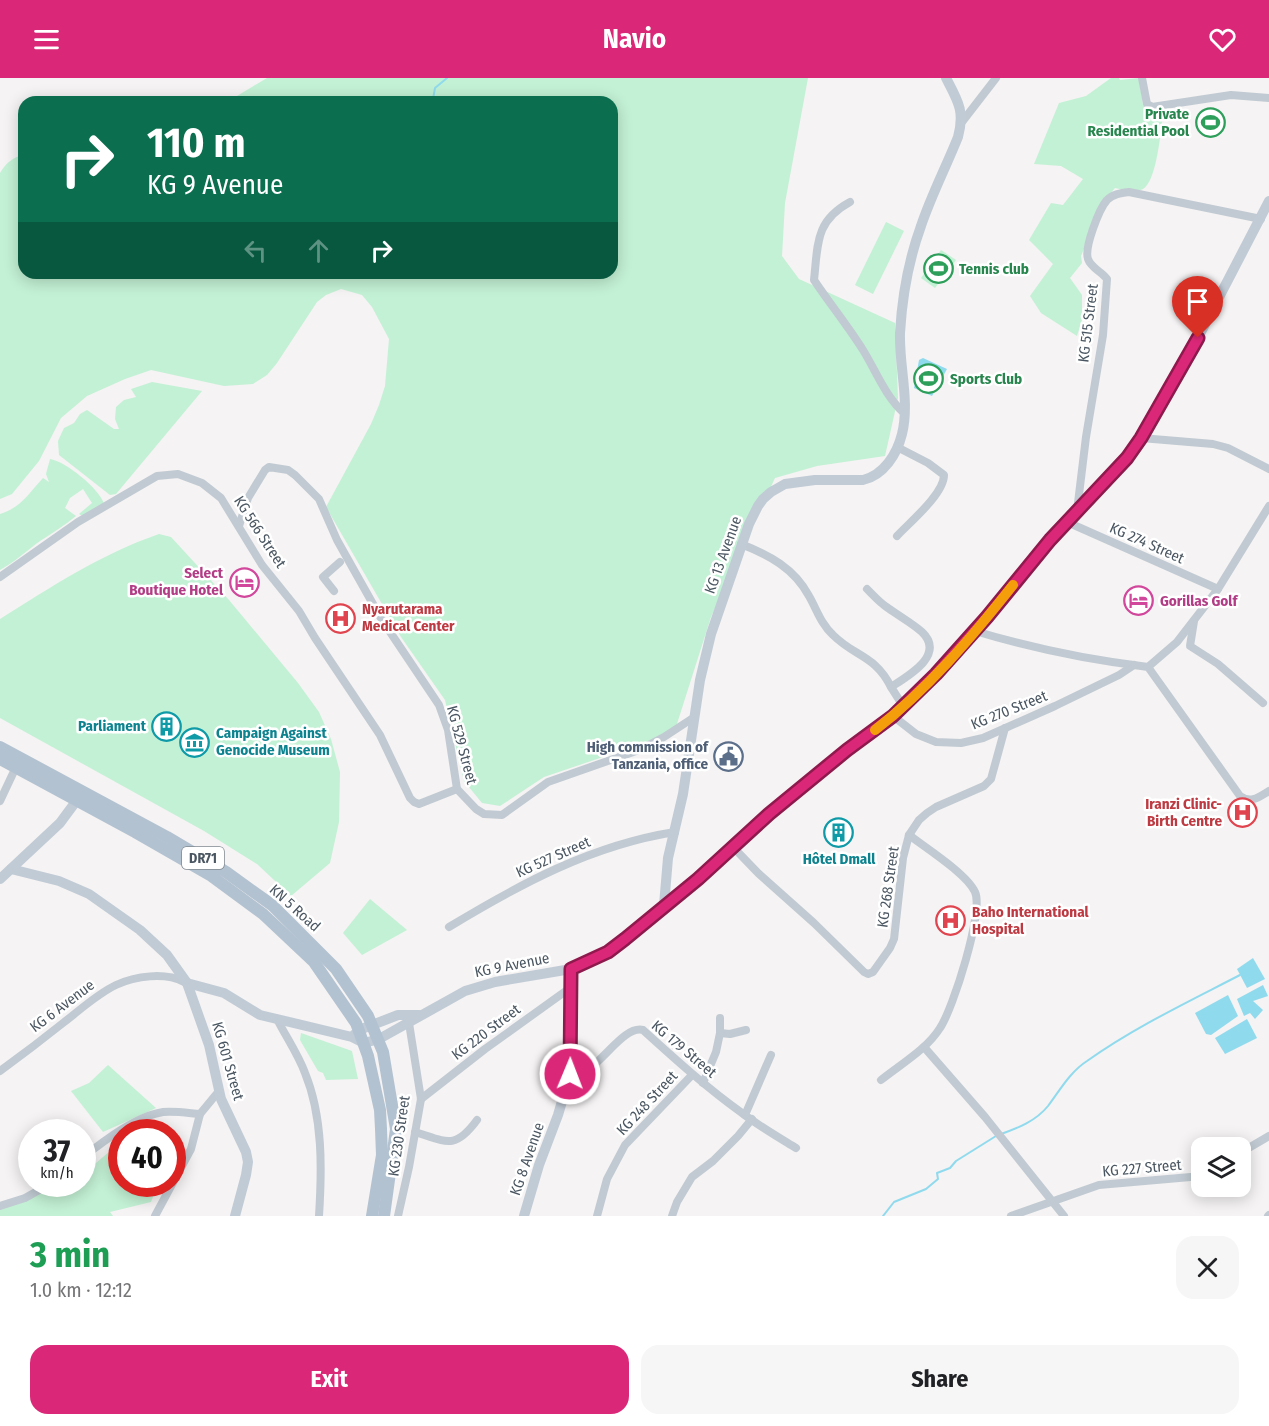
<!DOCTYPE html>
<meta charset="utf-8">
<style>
:root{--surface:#fff;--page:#f6f6f6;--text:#202124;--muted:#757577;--accent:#db2777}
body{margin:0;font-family:"Fira Sans Condensed",sans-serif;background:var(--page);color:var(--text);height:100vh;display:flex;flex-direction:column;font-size:22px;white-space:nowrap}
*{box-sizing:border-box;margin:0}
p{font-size:20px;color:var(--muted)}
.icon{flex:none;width:33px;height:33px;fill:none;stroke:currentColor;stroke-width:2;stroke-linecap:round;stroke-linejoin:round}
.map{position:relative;height:1138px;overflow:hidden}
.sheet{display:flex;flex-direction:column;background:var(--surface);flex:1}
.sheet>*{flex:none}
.banner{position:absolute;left:18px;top:18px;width:600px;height:183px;border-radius:18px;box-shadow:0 3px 15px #0003;background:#0b6e4f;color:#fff;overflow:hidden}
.controls{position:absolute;left:1191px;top:1059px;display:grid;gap:12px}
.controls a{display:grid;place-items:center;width:60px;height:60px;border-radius:12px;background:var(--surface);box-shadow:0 3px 15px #0003;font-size:30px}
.speed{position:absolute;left:18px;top:1041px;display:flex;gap:12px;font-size:30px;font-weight:700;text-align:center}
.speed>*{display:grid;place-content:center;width:78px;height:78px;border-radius:50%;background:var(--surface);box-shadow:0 3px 15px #0003;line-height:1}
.speed small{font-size:15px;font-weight:400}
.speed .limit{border:9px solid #d22;background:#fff;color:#111}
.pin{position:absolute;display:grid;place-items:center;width:51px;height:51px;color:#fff;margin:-62px -26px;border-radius:50% 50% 50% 0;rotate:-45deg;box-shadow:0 0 6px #0007}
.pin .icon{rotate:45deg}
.me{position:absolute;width:66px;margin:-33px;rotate:1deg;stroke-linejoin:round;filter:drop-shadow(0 0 4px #0008)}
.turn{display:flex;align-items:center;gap:21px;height:126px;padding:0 30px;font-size:27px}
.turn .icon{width:78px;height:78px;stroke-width:2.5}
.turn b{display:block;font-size:42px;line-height:51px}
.lanes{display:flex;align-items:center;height:57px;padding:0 30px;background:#0003;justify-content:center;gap:30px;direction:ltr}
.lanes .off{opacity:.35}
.round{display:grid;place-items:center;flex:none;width:63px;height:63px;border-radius:18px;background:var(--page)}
.headline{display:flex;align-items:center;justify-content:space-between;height:102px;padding:0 30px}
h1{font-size:36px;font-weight:700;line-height:45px;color:#1e9e55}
.action{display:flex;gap:12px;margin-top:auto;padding:12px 30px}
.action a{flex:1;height:69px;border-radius:18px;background:var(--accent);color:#fff;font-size:24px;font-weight:700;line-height:69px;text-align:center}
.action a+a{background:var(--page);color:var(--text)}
header{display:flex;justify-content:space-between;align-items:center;height:78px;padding:0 30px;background:var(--accent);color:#fff;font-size:27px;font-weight:700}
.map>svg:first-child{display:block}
.green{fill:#c3f1d5}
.water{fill:#90daee}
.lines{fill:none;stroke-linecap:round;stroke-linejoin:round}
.stream{stroke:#90daee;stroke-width:2}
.street{stroke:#c1cad2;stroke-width:8}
.secondary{stroke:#c1cbd6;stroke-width:10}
.primary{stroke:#b3c2d1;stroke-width:12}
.route-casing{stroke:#8e194d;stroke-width:15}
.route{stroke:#db2777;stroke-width:10}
.slow{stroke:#f59e0b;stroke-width:10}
.labels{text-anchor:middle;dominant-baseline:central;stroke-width:5;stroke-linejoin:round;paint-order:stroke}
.shield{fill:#fff;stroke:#808990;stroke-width:1.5}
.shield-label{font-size:14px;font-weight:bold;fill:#4a5661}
.leisure-label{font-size:15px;font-weight:bold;fill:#27864d;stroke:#fff;text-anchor:start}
.street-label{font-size:15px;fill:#4a5661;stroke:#fff}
.hotel-label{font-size:15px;font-weight:bold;fill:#b23c85;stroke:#fff;text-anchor:end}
.health-label{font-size:15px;font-weight:bold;fill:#be3a42;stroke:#fff;text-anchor:start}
.culture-label{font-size:15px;font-weight:bold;fill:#0d838f;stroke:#fff;text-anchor:end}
.service-label{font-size:15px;font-weight:bold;fill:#4e5e75;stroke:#fff;text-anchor:end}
</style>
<header><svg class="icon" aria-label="menu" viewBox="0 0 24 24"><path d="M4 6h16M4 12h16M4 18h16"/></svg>Navio<svg class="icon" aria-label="heart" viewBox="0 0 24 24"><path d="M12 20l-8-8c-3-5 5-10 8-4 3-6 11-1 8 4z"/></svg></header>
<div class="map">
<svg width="1269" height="1138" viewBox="0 0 1269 1138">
<rect width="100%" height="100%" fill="#f5f3f3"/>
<g class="green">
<path d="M267 0H808L785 125 782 178 799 201 895 245 898 320 885 378 817 388 775 400 711 539 676 649 650 663 544 699 500 728 482 725 464 703 445 622 401 559 326 429 371 346 379 327 385 308 389 261 372 229 362 217 341 211 326 217 317 224 277 285 267 297 253 306 224 308 151 292 125 301 87 318 61 340 39 383 12 416 0 421V95C5 86 14 78 24 77V195H612V24H227Z"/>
<path d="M1111 0H1119L1120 2 1139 0 1143 27 1150 35H1163C1161 51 1157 103 1143 111 1134 116 1124 112 1115 110L1103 124 1081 178 1082 185 1070 200 1082 217V242L1077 258 1041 235 1030 218 1053 186 1029 162 1051 125 1063 127 1083 101 1061 88 1034 86 1059 25 1086 18Z"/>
<path d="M886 144 904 153 873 216 855 207Z"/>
<path d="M941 172 956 182 935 210 921 200Z"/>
<path d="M152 304 202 313 116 416 110 417 59 377 58 363 64 350 74 345 80 336 87 332 114 351H119L115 341 116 329 124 322 136 319 131 311Z"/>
<path d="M50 381C65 383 100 411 104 426L84 439 79 436 92 425 83 411 70 420 65 430 76 438C64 448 52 455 40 463 26 473 15 484 0 492V436C22 429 28 416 43 400L49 404 46 396Z"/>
<path d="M159 456 171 459 229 522 298 605 319 634 331 661 340 694 339 744 330 785 291 818 257 786 204 753 0 640V541C51 509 101 476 159 456Z"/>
<path d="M370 821 407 852 362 877 343 855Z"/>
<path d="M301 955 352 973 358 1001 326 1002 323 995 318 993 300 962Z"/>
<path d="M108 987 156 1030 103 1054 71 1013 89 1005Z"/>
<path d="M116 1068 121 1076 122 1106H136V1108L154 1116 151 1124 110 1134 113 1138H0V1128L50 1106H82L83 1096Z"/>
</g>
<g class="water">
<path d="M923 280 947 291 932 318 914 310 919 282Z"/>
<path d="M1253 880 1265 901 1247 910 1237 891Z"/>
<path d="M1263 907 1268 918 1253 923 1263 932 1255 941 1250 935 1244 938 1237 921Z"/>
<path d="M1228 917 1238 938 1211 957 1206 956 1195 935Z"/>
<path d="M1247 941 1257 960 1225 976 1215 960Z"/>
</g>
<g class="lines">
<g class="stream">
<path d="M431 24 433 21 435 10 447 0"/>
<path d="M1001 1056C1018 1050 1036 1043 1048 1028 1060 1012 1070 994 1087 983 1135 949 1188 924 1240 897"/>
<path d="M883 1138 894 1124 926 1111 938 1101 937 1095 950 1090 956 1083 996 1058"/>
</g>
<g class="street">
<path d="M1142 0 1147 26 1152 29 1231 17 1269 20"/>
<path d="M962 44 996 0"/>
<path d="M850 124C815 143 818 166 814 202 830 226 848 248 863 272 876 293 885 318 904 335"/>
<path d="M1141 360 1213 366 1228 370 1269 391"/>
<path d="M1077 433 1086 359 1103 257 1107 201C1102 194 1091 190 1088 181 1084 170 1099 131 1107 122 1113 116 1121 115 1129 114L1261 141"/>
<path d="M1067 444 1218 511"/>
<path d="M239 448 248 420 265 392 269 389 288 392 295 397 319 421 337 462 382 542 439 627 448 652 457 711 476 731 484 736 502 737 548 704 639 672 664 659 693 640"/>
<path d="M897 458C910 444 944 416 944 397L928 385 897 369"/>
<path d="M741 466C769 477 794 490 809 518 817 532 821 546 833 557 855 579 875 577 891 609 908 598 946 577 922 554 912 545 899 538 888 530 880 525 874 518 867 511"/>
<path d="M0 499 78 444 157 398 178 396 202 405 221 420 262 487 299 533 315 560 380 657 410 720 414 724 419 726 457 711"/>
<path d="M334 513 323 499 340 484"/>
<path d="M1194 543 1190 568 1218 586 1263 625"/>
<path d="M975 553C1031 570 1089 582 1148 589L1240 718C1251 726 1259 719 1269 713"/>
<path d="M1148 589 1177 564 1218 511 1269 428"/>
<path d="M891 609 903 628"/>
<path d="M893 638 916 656 936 664 961 665 983 660 1055 628 1119 597 1134 587"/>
<path d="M0 723 16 689"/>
<path d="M733 769 758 795 814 845 864 894 868 896 873 894 890 870 894 861 903 780 909 757 919 742 927 735 936 729 984 708 991 701 1005 650"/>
<path d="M449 849C520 806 592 767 675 754"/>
<path d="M277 941C286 959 298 976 305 995 323 1039 322 1091 319 1138"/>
<path d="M720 955 730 956 746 952"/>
<path d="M924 969 985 1039 1064 1138"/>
<path d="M0 993C22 977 43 961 63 945 80 932 97 916 116 907 135 898 165 894 184 904"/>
<path d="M570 996C573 995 576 996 580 995 600 990 623 947 643 952 675 981 707 1010 742 1035 759 1048 778 1059 796 1070"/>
<path d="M881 1002C901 986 927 971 940 950 953 931 984 833 975 814 967 796 926 770 909 757"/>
<path d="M703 1005 716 974 720 955V940"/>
<path d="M421 1021 485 971 570 910"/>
<path d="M745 1037 771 977"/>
<path d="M415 1054C447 1064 455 1072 477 1042"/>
<path d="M1240 1075 1269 1058"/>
<path d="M82 1080C104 1063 136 1038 163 1034 176 1033 188 1035 200 1036"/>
<path d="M0 1128 25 1120 50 1106"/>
<path d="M155 1138 191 1071 200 1036 219 1013"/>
<path d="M398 1138 409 1089 421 1021 409 945"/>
<path d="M597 1138 607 1101 625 1067 692 997"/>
<path d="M672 1138 677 1124 692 1099 713 1083 738 1058 752 1041"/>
<path d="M1011 1138 1099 1107 1202 1098"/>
<path d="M1268 1138 1269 1137"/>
</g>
<g class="secondary">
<path d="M11 791 59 803 89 816 140 852 167 877 187 905 209 967 221 1021 246 1074 248 1084 246 1097 235 1138"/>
<path d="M0 801 60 745 77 722"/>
<path d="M664 827 668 780 683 716 700 602 711 556 749 446 758 428 763 421 771 414 785 406 815 402H863C884 397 897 376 902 356 910 323 899 289 900 255 902 220 909 181 921 148 931 118 946 89 958 59 965 33 958 23 946 0"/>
<path d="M187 905 224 915 260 937 352 959 364 965 379 961 465 913 495 904 571 891 608 874 698 800 769 737 847 672 893 638 936 596 975 553 1050 462 1127 380 1141 360 1188 279 1269 123"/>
<path d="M353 958 359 952 398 937H419"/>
<path d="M524 1138 539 1087 558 1037 570 996 571 891"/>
</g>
<g class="primary">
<path d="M0 669 167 759 226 794 272 827 336 891 368 938 383 974 396 1051 384 1138"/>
<path d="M0 681 135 754 210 797 263 836 314 884 356 945 368 978 380 1032 381 1051 382 1077 372 1138"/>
</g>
</g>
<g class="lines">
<defs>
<path id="route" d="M570 996 571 891 608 874 625 861 698 801 769 736 847 672 893 638 936 596 987 539 1050 462 1127 380 1141 360 1198 260"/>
</defs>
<use href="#route" class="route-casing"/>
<use href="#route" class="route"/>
<path class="slow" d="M875 652C927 612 972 559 1013 507"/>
</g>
<defs>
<symbol id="stadium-ring" viewBox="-11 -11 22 22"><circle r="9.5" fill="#fff" stroke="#2e9e5b" stroke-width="1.5"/><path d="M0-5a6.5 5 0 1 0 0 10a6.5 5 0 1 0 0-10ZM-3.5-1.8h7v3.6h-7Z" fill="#2e9e5b"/></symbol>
<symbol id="hotel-ring" viewBox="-11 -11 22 22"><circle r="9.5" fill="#fff" stroke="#d1479c" stroke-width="1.5"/><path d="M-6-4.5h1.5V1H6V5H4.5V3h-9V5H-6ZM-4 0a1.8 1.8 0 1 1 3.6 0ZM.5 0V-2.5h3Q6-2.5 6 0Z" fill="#d1479c"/></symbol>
<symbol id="hospital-ring" viewBox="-11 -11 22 22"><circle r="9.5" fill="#fff" stroke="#e0444e" stroke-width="1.5"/><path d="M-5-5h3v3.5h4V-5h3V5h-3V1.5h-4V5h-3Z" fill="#e0444e"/></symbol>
<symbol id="building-ring" viewBox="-11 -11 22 22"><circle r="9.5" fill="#fff" stroke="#0f9aa8" stroke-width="1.5"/><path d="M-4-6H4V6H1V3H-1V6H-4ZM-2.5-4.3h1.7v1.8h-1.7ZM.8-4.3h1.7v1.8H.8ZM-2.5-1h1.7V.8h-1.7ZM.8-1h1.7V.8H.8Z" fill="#0f9aa8"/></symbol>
<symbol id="museum-ring" viewBox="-11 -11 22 22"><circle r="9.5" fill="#fff" stroke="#0f9aa8" stroke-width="1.5"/><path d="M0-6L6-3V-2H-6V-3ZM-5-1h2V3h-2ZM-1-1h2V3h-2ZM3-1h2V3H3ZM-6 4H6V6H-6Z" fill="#0f9aa8"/></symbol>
<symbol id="civic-ring" viewBox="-11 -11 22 22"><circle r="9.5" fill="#fff" stroke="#5c6f8a" stroke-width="1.5"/><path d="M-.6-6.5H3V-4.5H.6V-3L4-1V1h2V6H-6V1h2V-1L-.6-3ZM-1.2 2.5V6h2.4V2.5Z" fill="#5c6f8a"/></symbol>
</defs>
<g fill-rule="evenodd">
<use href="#stadium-ring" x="1194" y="28" width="33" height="33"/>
<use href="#stadium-ring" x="922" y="174" width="33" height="33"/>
<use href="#stadium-ring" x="912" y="284" width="33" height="33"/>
<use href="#hotel-ring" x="228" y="488" width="33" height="33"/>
<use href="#hotel-ring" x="1122" y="506" width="33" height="33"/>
<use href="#hospital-ring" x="324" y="524" width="33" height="33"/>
<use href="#building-ring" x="150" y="632" width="33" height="33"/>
<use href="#museum-ring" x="178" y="648" width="33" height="33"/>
<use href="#civic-ring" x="712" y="662" width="33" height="33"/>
<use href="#hospital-ring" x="1226" y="718" width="33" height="33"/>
<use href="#building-ring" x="822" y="738" width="33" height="33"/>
<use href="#hospital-ring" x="934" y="826" width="33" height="33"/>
</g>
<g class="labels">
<rect class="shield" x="182" y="769" width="42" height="22" rx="4.5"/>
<g class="shield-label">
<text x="203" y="780">DR71</text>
</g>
<g class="leisure-label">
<text x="1189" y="36" text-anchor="end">Private<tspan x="1189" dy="17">Residential Pool</tspan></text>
<text x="959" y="191">Tennis club</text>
<text x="950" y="301">Sports Club</text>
</g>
<g class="street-label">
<text transform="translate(1088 245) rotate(-83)">KG 515 Street</text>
<text transform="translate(260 454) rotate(57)">KG 566 Street</text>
<text transform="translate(1147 465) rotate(24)">KG 274 Street</text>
<text transform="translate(723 477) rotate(-70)">KG 13 Avenue</text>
<text transform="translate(1009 632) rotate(-22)">KG 270 Street</text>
<text transform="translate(462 667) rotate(75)">KG 529 Street</text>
<text transform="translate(553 779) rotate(-24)">KG 527 Street</text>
<text transform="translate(888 809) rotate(-82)">KG 268 Street</text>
<text transform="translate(295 830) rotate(42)">KN 5 Road</text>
<text transform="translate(512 887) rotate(-11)">KG 9 Avenue</text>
<text transform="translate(62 928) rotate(-37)">KG 6 Avenue</text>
<text transform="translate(486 954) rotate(-37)">KG 220 Street</text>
<text transform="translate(684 971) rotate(40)">KG 179 Street</text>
<text transform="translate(228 983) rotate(74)">KG 601 Street</text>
<text transform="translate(647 1025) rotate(-47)">KG 248 Street</text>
<text transform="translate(399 1058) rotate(-82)">KG 230 Street</text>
<text transform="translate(527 1081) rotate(-71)">KG 8 Avenue</text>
<text transform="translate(1142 1090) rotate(-5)">KG 227 Street</text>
</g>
<g class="hotel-label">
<text x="223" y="495">Select<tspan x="223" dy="17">Boutique Hotel</tspan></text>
<text x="1160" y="523" text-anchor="start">Gorillas Golf</text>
</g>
<g class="health-label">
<text x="362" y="531">Nyarutarama<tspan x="362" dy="17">Medical Center</tspan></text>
<text x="1222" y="726" text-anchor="end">Iranzi Clinic-<tspan x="1222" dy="17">Birth Centre</tspan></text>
<text x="972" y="834">Baho International<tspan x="972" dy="17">Hospital</tspan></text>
</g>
<g class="culture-label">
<text x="146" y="648">Parliament</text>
<text x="216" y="655" text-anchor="start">Campaign Against<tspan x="216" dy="17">Genocide Museum</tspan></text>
<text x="839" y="781" text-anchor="middle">Hôtel Dmall</text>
</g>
<g class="service-label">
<text x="708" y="669">High commission of<tspan x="708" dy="17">Tanzania, office</tspan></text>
</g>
</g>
</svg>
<div class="controls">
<a><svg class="icon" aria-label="layers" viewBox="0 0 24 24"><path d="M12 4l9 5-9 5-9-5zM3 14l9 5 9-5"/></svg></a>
</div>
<div class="speed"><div>37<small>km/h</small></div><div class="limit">40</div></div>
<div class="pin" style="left:1198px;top:260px;background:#d93025"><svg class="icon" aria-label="arrive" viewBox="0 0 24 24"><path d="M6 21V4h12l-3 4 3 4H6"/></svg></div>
<svg class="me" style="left:570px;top:996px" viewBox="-20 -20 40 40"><circle r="17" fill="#db2777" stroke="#fff" stroke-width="3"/><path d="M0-11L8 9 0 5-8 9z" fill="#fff"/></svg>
<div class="banner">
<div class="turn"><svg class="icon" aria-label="right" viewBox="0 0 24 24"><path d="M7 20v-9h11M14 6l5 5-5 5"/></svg><div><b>110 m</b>KG 9 Avenue</div></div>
<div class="lanes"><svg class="icon off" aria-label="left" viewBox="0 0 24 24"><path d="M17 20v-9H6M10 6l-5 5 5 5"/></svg><svg class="icon off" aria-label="ahead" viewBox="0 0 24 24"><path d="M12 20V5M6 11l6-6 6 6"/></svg><svg class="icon" aria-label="right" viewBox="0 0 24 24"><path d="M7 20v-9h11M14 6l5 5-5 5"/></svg></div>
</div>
</div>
<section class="sheet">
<div class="headline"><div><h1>3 min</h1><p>1.0 km · 12:12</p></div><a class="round"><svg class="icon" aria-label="close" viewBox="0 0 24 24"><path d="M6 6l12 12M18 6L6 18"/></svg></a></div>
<div class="action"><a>Exit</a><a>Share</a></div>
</section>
